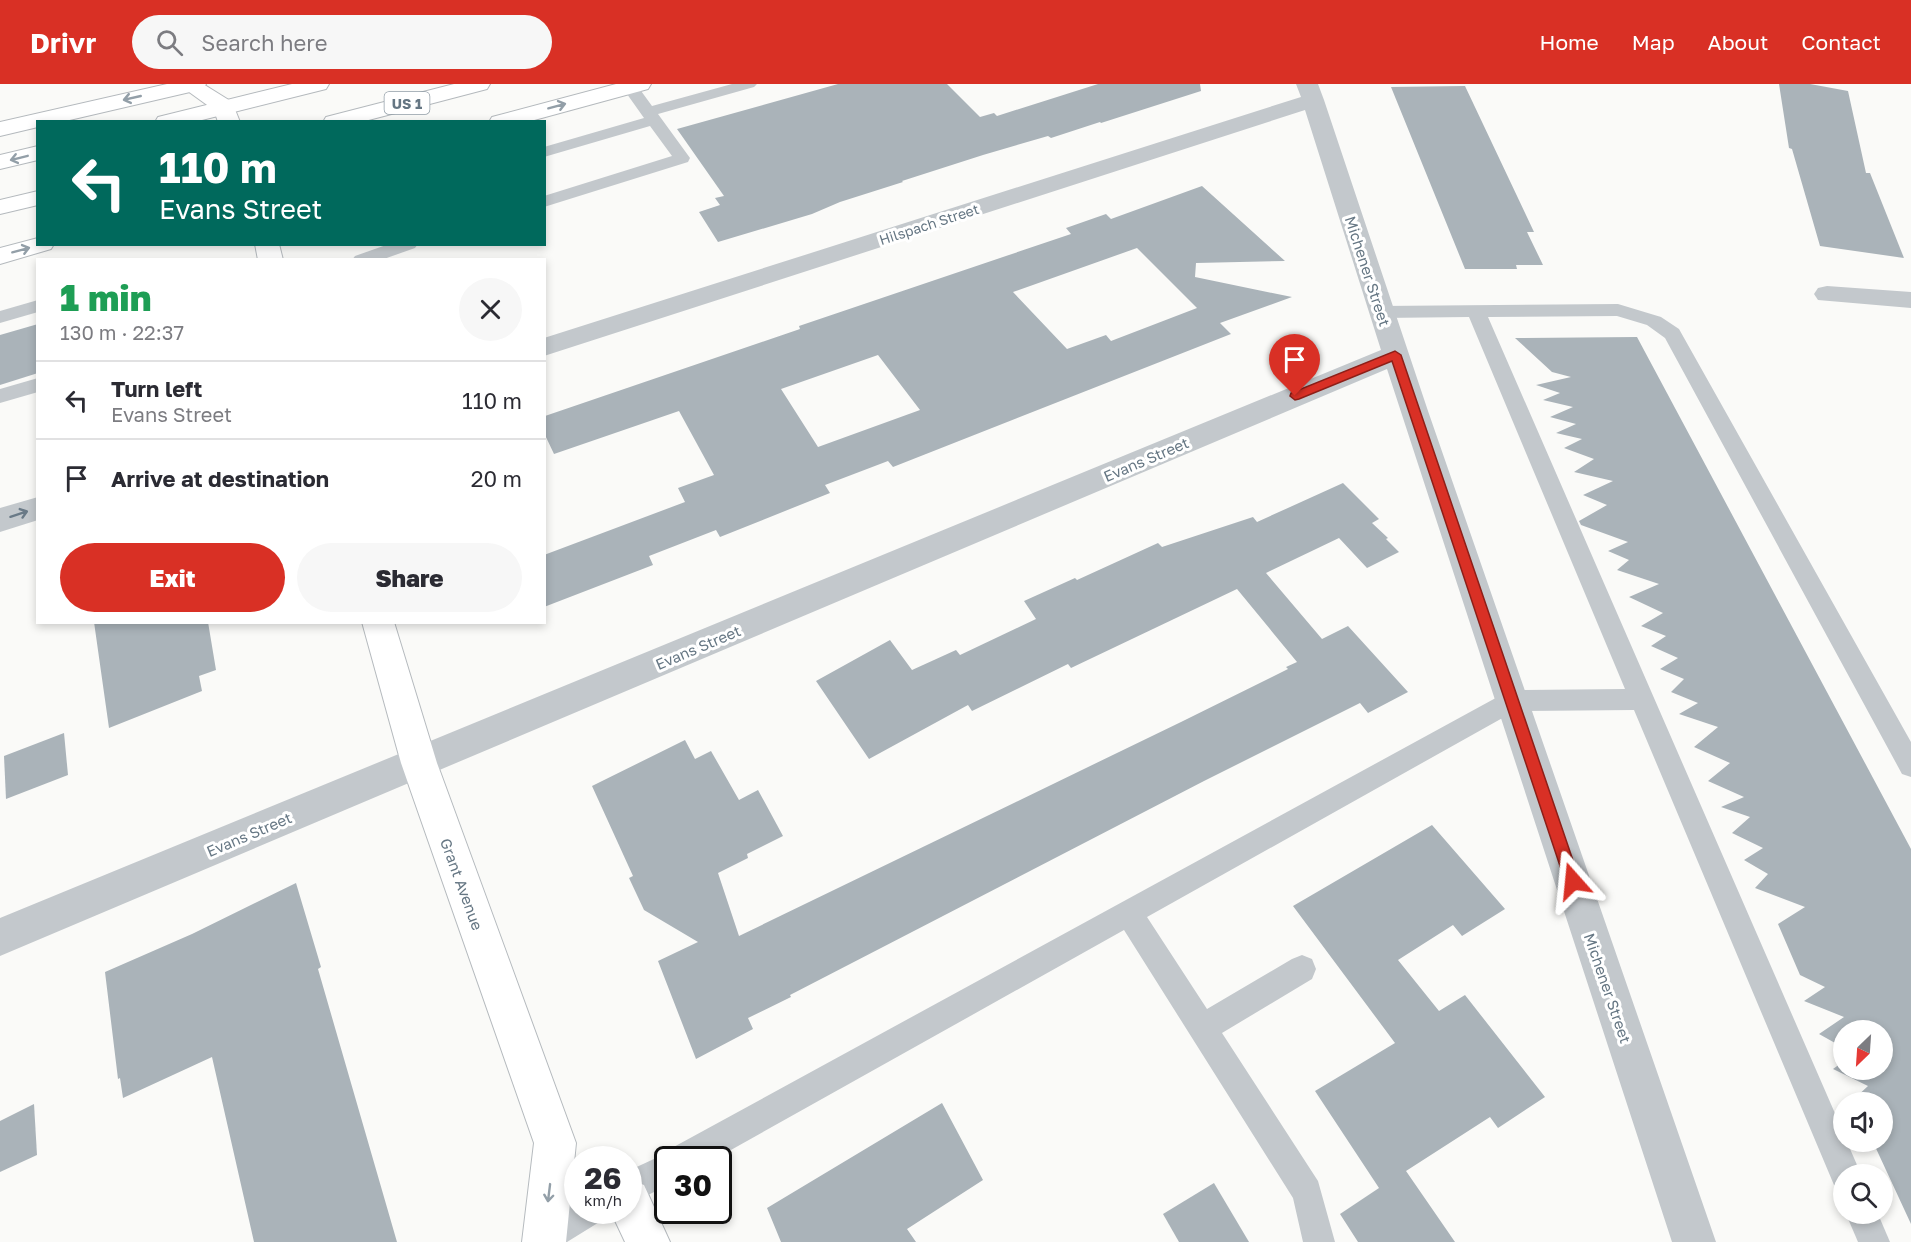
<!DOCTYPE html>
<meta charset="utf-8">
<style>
:root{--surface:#fff;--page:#f7f7f7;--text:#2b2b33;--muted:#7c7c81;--line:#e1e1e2;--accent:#d93025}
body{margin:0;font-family:"Golos Text",sans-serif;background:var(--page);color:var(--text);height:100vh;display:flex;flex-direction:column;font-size:22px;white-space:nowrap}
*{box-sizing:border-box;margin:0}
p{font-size:20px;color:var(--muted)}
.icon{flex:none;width:33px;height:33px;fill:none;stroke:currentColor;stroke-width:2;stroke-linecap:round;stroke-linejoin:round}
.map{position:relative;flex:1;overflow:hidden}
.drawer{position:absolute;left:36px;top:174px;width:510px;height:366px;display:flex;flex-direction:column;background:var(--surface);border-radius:0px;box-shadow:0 3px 9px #0003}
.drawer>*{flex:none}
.hud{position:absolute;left:36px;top:36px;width:510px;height:126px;border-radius:0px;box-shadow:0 3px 9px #0003;background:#00695c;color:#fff;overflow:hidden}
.needle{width:39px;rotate:205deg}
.buttons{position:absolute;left:1833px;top:936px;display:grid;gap:12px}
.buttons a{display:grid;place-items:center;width:60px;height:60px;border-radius:50%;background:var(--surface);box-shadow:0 3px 9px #0003;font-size:30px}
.speed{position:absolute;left:564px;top:1062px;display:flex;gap:12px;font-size:30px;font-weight:700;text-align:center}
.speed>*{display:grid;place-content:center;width:78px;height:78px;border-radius:50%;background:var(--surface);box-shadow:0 3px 9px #0003;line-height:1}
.speed small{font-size:15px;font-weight:400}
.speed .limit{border:3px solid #111;border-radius:9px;background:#fff;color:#111}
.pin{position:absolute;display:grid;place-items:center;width:51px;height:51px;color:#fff;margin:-62px -26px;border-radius:50% 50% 50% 0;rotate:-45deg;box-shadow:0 0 6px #0007}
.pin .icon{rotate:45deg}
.me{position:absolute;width:66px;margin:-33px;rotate:342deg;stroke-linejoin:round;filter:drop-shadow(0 0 4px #0008)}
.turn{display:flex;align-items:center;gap:21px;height:126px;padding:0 24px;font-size:27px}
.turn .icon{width:78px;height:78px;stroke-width:2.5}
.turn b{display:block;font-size:42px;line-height:51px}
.round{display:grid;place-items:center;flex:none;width:63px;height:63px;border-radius:32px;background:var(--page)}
.overview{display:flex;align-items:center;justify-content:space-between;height:102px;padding:0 24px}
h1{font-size:36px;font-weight:800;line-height:45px;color:#1e9e55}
.primary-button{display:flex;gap:12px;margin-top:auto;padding:12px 24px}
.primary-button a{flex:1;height:69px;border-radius:36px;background:var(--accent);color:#fff;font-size:24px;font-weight:800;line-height:69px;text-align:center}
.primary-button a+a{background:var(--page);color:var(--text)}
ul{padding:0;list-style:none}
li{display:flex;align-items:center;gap:18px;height:78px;padding:0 24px;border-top:2px solid var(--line)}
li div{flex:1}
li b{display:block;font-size:22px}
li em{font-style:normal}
header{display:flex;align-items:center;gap:36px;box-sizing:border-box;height:84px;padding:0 30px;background:var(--accent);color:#fff}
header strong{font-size:28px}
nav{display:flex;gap:33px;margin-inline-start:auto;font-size:21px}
.search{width:420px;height:54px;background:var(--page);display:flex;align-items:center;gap:15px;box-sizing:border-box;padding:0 21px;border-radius:33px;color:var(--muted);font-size:22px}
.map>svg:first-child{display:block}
.building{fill:#aab3b9;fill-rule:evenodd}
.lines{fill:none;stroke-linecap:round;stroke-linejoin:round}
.primary-casing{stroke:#b5babe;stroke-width:2}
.trunk-casing{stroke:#b4b9bd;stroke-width:2}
.service{fill:#c3c8cc;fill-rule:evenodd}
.minor{fill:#c3c8cc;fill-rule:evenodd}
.primary{fill:#fff;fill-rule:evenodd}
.trunk{fill:#fff;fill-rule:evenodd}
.oneway{stroke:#939fa8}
.oneway2{stroke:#6a7a87}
.route{fill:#d93025;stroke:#8d1f18;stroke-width:1.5}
.labels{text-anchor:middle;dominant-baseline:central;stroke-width:6;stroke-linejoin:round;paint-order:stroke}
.shield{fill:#fff;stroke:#939fa8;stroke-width:1.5}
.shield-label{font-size:14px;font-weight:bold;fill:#657683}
.far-street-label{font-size:14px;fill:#657683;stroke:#fff}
.street-label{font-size:15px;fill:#657683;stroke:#fff}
</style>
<header>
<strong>Drivr</strong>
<div class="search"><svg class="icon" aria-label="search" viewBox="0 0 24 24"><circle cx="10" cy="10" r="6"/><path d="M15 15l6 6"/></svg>Search here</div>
<nav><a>Home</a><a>Map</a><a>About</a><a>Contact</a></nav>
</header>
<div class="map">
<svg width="1911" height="1158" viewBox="0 0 1911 1158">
<rect width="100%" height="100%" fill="#fafaf8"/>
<g class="building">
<path d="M838 0H947L980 33 994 29 997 32 1098 0H1200L1201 7 1101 39 1100 38 1051 54 1048 52 983 71 902 97 903 98 840 118 812 130 718 158 699 128 720 121 715 114 724 112 677 45Z"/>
<path d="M1779 0H1810L1848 7 1866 89H1870L1904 174 1820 162 1792 65 1789 64Z"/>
<path d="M1465 2 1534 148H1527L1543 181H1516L1517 185H1465L1391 3Z"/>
<path d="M1202 102 1285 177 1196 179 1195 193 1292 213 1220 239 1231 250 893 383 888 377 825 401 830 409 720 453 716 446 649 472 653 481 544 523V471L685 418 678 404 714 391 679 327 554 370 545 351V332L800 245 799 242 1071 150 1066 144 1106 130 1111 135ZM1137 164 1197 224 1111 257 1106 251 1067 265 1013 208ZM878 271 920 326 818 363 781 305Z"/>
<path d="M38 240V289L0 301V251Z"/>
<path d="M1637 253 1911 765V1140L1873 1058H1882V1018H1856L1854 1015 1868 1002 1833 985 1844 977V986H1882V946H1844V964L1819 950 1844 933 1804 917 1825 903 1800 891 1778 840 1805 823 1755 804 1768 790 1744 776 1763 764 1732 749 1750 733 1721 723 1744 713 1708 697 1730 679 1694 663 1718 643 1679 630 1698 619 1671 608 1684 595 1660 585 1678 574 1651 562 1666 552 1641 542 1663 529 1629 513 1659 500 1617 486 1629 476 1608 467 1628 458 1581 441 1579 437 1607 421 1583 411 1613 397 1574 388 1594 375 1564 364 1582 355 1556 349 1576 340 1550 333 1573 323 1543 316 1560 309 1536 301 1571 293 1552 288 1515 254Z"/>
<path d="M1343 399 1379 435 1372 439 1388 454 1386 455 1399 468 1367 484 1339 454 1266 489 1322 555 1348 542 1408 608 1368 629 1360 619 1204 697 790 911 791 913 748 934 753 945 696 975 658 877 698 858 644 826 629 794 633 792 592 702 685 656 695 675 711 667 739 716 758 706 783 752 747 770 748 774 718 789 739 852 1181 638 1288 585 1286 583 1297 578 1237 505 1071 584 1068 580 972 627 968 621 869 675 816 597 890 556 912 586 956 566 960 571 1036 535 1024 517 1075 494 1077 496 1158 459 1162 463 1253 433 1257 438Z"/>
<path d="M94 538H208L216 586 199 592 202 607 109 644Z"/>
<path d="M64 649 68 691 6 715 4 672Z"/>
<path d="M1432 741 1505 825 1462 852 1453 841 1398 876 1439 927 1465 911 1545 1013 1498 1044 1490 1033 1406 1087 1455 1158H1358L1340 1130 1379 1104 1315 1007 1395 959 1293 822Z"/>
<path d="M296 799 321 883 318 885 397 1158H254L212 973 123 1014 120 994 118 995 105 888 192 850Z"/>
<path d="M942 1019 983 1096 907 1145 916 1158H781L767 1124Z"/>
<path d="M34 1020 37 1071 0 1088V1037Z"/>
<path d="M1214 1099 1249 1158H1179L1163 1130Z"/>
</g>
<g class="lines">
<defs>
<g id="primary">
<path d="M178 0H203L232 18 240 38H218L214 26Z"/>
<path d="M255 160H279L283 176H258Z"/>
<path d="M362 538H394L437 679 576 1059 566 1158H522L534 1059 401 679Z"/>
<path d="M628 1095 644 1101 670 1158H625L610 1126H628Z"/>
</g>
<g id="trunk">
<path d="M167 0H206L203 5 61 38H38V43L0 52V38Z"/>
<path d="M292 0H329L326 5 194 38H155L158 33Z"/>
<path d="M454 0H490L487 5 361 38H323L326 33Z"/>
<path d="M616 0H651L648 5 527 38H489L492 33Z"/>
<path d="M38 62V76L0 85V71Z"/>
<path d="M38 107V121L0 130V116Z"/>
<path d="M38 154V160H54L51 165 0 180V164Z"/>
</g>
</defs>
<use href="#primary" class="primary-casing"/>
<use href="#trunk" class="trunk-casing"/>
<g class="service">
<path d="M624 0H636L652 22 732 0H757L754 3 658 30 690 74 688 78 544 123V112L672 72 650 42 544 73V63L644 34 622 3Z"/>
<path d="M389 160H418L415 164 381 176H352L355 172Z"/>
<path d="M38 216V228L0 239V227Z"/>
<path d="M1618 220 1661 233 1679 245 1911 658V693L1902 690 1665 254 1647 241 1617 232 1488 233 1844 1050V1058H1847L1861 1090H1844V1105L1834 1101 1634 626 1515 627 1147 833 1207 925 1292 875 1302 871 1312 875 1316 885 1312 895 1222 949 1318 1097 1335 1158H1303L1293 1114 1124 846 713 1076H668V1101L628 1121V1087L669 1068 670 1065 1503 610 1512 606 1625 605 1469 233 1381 234 1374 232 1372 228 1374 224 1381 222Z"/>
<path d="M38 294V308L0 319V305Z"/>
<path d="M578 1115V1126H606L601 1137 567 1158H528L527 1154 532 1143Z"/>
<path d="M1846 1130H1878L1890 1158H1858Z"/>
</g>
<g class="minor">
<path d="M1296 0H1318L1324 16 1428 327 1716 1158H1672L1387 285 0 872V834L1381 266 1305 26 544 272V254L1301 13Z"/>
<path d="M1827 202 1911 208V224L1818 216 1814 210 1818 204Z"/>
<path d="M38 413V436L0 448V424Z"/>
</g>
<use href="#primary" class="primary"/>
<use href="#trunk" class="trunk"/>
</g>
<defs><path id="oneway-shaft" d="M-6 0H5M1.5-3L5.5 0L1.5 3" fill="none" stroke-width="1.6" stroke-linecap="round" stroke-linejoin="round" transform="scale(1.5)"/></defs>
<g class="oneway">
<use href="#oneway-shaft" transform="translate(132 14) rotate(167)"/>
<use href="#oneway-shaft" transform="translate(557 22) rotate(-15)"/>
<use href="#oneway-shaft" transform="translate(19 74) rotate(166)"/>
<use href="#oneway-shaft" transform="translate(21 166) rotate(-15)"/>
<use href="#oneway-shaft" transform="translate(549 1109) rotate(97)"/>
</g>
<use class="oneway2" href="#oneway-shaft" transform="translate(19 430) rotate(-18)"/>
<path class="route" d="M1395 267 1401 271 1580 797 1578 802 1573 805 1567 802 1565 797 1392 277 1299 315 1295 316 1290 312 1291 309Z"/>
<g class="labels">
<rect class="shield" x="384.5" y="8" width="45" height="22" rx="4.5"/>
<g class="shield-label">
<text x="407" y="19">US 1</text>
</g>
<g class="far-street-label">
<text transform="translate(929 140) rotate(-18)">Hilspach Street</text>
</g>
<g class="street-label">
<text transform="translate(1368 187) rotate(72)">Michener Street</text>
<text transform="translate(1146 375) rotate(-23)">Evans Street</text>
<text transform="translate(698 563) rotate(-23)">Evans Street</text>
<text transform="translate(249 750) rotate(-23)">Evans Street</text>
<text transform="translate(462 800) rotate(70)">Grant Avenue</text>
<text transform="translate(1608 904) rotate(71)">Michener Street</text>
</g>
</g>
</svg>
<div class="buttons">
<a><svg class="needle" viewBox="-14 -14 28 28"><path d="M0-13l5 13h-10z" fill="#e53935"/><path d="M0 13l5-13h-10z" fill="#7c7c81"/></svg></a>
<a><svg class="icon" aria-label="sound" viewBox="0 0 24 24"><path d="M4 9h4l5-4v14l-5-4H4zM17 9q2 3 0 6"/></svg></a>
<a><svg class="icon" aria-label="search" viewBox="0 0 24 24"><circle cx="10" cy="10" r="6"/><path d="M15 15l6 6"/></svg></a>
</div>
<div class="speed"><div>26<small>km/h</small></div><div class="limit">30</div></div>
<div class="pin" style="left:1295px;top:312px;background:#d93025"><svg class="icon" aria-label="arrive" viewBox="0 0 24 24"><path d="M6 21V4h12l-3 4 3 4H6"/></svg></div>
<svg class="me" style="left:1573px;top:797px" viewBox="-20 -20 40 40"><path d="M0-17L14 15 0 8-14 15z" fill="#d93025" stroke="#fff" stroke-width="4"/></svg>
<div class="hud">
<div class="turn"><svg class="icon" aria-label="left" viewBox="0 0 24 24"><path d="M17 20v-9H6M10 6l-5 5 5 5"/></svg><div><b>110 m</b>Evans Street</div></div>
</div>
<section class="drawer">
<div class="overview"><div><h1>1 min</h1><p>130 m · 22:37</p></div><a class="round"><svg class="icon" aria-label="close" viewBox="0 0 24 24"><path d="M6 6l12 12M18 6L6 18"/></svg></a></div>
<ul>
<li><svg class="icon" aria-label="left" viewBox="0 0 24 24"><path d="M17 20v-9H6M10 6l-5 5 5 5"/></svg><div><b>Turn left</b><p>Evans Street</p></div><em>110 m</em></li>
<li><svg class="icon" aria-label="arrive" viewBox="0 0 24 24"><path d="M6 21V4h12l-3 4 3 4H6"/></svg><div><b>Arrive at destination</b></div><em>20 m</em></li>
</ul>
<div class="primary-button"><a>Exit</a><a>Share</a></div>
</section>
</div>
